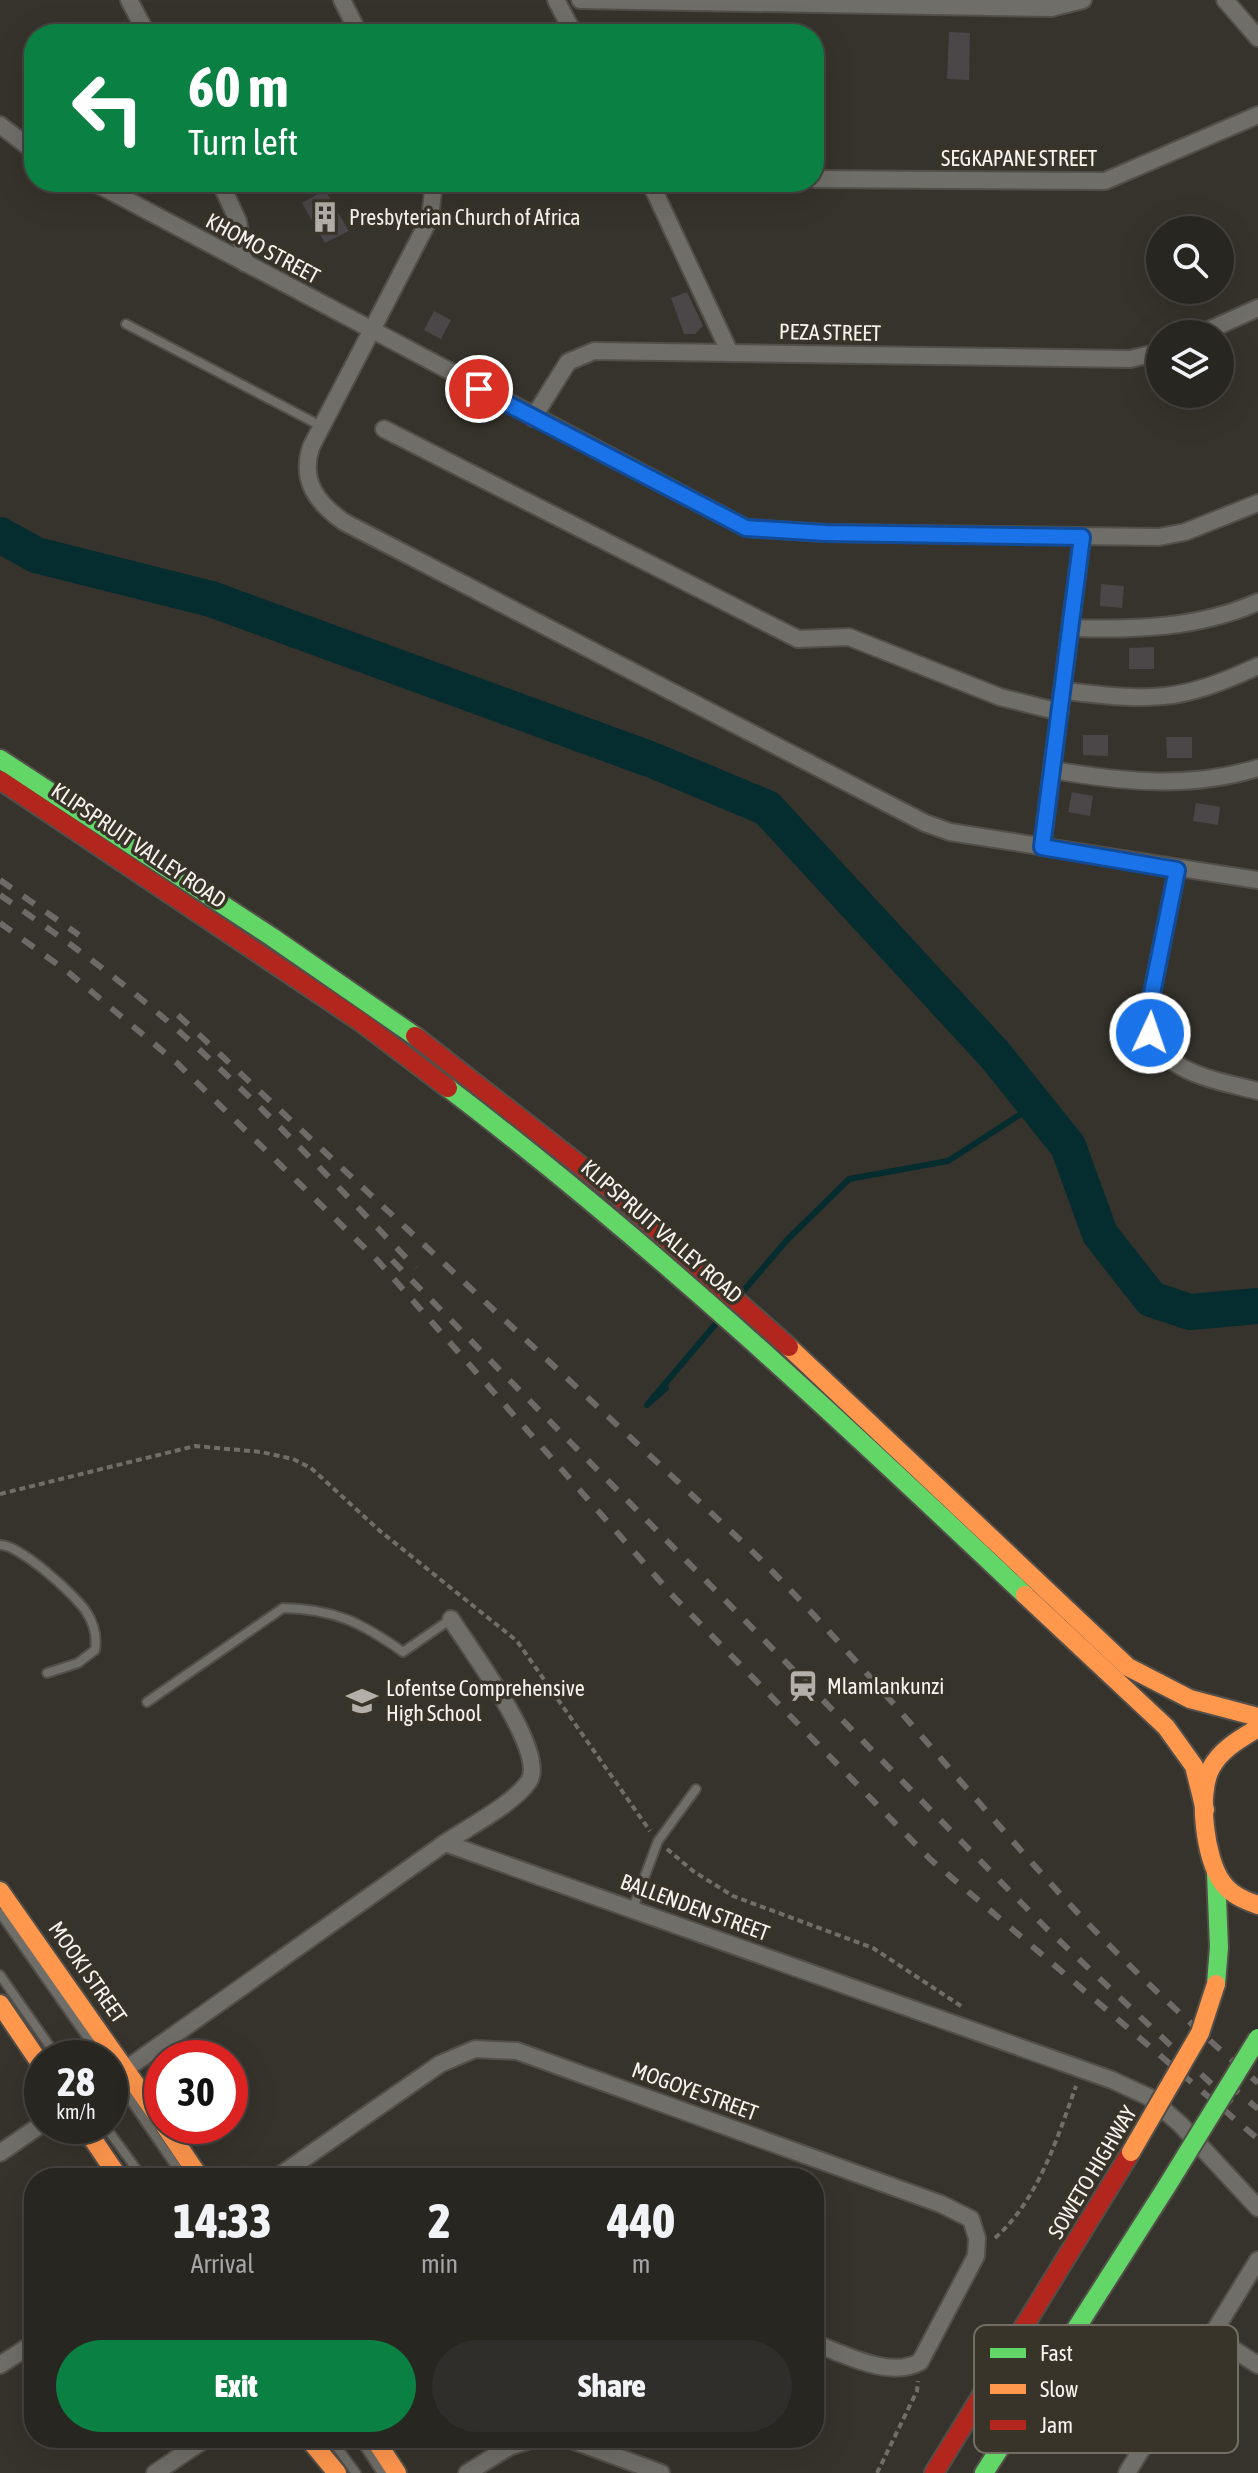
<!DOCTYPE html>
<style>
:root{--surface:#282621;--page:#302e2a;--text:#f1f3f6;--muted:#a5a5a5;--line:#44433f;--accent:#0b8043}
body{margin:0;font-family:"Asap Condensed",sans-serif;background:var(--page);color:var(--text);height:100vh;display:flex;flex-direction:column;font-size:30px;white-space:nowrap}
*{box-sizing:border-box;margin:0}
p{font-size:26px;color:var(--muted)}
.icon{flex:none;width:44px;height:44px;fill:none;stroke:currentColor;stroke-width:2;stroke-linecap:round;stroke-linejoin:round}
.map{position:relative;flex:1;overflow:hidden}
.panel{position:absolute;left:24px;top:2168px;width:800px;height:280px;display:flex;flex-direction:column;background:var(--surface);border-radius:32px;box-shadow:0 8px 32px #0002,0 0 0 2px var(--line)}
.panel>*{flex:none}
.banner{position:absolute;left:24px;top:24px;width:800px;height:168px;border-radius:32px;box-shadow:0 8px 32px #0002,0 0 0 2px var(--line);background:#0b8043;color:#fff;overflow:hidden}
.tools{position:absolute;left:1146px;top:216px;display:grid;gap:16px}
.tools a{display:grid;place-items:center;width:88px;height:88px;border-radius:50%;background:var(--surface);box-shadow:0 8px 32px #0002,0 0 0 2px var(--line);font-size:40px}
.speed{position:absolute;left:24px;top:2040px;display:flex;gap:16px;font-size:40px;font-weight:700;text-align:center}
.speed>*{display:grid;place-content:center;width:104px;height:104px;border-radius:50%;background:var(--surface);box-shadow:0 8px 32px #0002,0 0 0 2px var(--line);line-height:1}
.speed small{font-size:20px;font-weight:400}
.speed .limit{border:12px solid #d22;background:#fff;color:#111}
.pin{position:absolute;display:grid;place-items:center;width:68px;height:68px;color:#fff;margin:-34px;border:4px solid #fff;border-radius:50%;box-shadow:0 2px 8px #0007}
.me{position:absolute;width:88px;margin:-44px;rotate:3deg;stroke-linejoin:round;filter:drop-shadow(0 0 6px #0008)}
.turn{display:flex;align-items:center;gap:28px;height:168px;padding:0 32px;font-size:36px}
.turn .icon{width:104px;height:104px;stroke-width:2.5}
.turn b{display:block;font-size:56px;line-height:68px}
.eta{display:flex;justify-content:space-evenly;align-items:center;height:136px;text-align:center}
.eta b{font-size:48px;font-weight:800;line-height:56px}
.action{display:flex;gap:16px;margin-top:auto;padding:16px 32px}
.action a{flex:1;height:92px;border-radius:48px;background:var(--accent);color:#fff;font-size:32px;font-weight:800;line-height:92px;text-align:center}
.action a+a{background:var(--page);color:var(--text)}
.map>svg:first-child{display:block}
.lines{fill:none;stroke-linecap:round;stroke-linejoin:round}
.stream{stroke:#052c2f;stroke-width:6}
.river{stroke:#052c2f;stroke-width:36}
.building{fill:#4b4648}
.lane-casing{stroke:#524e49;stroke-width:12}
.street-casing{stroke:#524e49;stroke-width:20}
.fast-casing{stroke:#524e49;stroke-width:22}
.slow-casing{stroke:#524e49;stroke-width:22}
.jam-casing{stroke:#524e49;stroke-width:22}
.path{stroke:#6f6e68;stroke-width:4;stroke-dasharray:6 4;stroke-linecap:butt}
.lane{stroke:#706e68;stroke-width:8}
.street{stroke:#706e68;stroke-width:16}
.fast{stroke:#63d668;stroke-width:18}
.slow{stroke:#ff974d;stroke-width:18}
.jam{stroke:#b3261e;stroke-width:18}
.rail{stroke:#6d6a67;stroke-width:6;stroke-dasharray:14 14;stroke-linecap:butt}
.fast-bridge-casing{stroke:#524e49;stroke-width:22;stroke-linecap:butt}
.slow-bridge-casing{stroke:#524e49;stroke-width:22;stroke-linecap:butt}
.fast-bridge{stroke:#63d668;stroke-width:18}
.slow-bridge{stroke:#ff974d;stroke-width:18}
.route-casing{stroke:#114b97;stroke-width:20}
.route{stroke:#1a73e8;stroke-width:14}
.labels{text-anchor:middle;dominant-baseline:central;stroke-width:7;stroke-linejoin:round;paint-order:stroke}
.street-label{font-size:22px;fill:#f8f4ed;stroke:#393429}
.poi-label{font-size:22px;fill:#f8f4ed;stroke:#393429;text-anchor:start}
.key{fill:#393429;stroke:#726e64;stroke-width:2}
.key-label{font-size:22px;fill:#f8f4ed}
</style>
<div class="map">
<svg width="1258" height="2473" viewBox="0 0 1258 2473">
<rect width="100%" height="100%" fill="#36332c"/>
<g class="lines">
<g class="stream">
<path d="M739 1296 787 1240 849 1179 948 1161 1035 1105"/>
<path d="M666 1388 647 1405 719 1320"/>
</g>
<path class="river" d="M0 535 36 555 211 599 652 760 767 808 995 1055 1068 1146 1100 1234 1151 1299 1190 1312 1258 1306"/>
</g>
<g class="building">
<path d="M949 32 970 33 969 80 947 79Z"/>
<path d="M325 190 349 231 325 243 302 203Z"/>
<path d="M687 292 703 326 695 334H684L671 298Z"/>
<path d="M434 311 451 320 441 339 424 330Z"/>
<path d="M1101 584 1124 586 1122 608 1100 606Z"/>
<path d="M1154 647V669H1129V648Z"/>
<path d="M1083 735H1108V756L1083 755Z"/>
<path d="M1166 737H1192V758H1167Z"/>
<path d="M1072 792 1093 796 1090 816 1068 812Z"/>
<path d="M1196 803 1220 807 1218 825 1193 821Z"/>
</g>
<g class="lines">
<defs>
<g id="lane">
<path d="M126 324 321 426"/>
<path d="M0 1545C19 1544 77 1596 87 1613 94 1624 97 1637 95 1650L78 1663 47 1673"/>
<path d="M147 1702 283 1608C335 1609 362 1623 403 1652L451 1619"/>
<path d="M633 1908 658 1841 696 1789"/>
<path d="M0 1913 102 2058"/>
<path d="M0 1975 58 2058"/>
<path d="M110 2070 184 2178"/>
<path d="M105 2126 143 2178"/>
<path d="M330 2438 356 2473"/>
<path d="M359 2438 382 2473"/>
</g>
<g id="street">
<path d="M129 0 147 34"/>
<path d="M342 0 359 34"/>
<path d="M556 0 574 34"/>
<path d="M580 0 1051 8 1083 0"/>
<path d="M1225 0 1258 38"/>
<path d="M0 125 34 151"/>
<path d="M814 179 1105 181 1258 115"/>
<path d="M93 182 746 528 825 533 1159 537 1185 532 1258 503"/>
<path d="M220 182 238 221 245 263"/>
<path d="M434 182 430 218 311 447C300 481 317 503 344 522L925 823 950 832 1258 880"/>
<path d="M650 182 730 353"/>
<path d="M1200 334 1258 308"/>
<path d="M533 418 568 362 594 351 1130 359 1160 352"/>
<path d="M384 429 798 639 849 637 1000 697 1060 712"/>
<path d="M1073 628C1136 630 1199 628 1258 602"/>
<path d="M1065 691C1150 701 1178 703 1258 666"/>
<path d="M1053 770C1122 782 1190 789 1258 768"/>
<path d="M1042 847 1082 537"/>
<path d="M1177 870 1147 1018C1153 1072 1215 1080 1258 1091"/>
<path d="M445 1843C467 1828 515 1803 529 1781 548 1752 468 1647 451 1619"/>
<path d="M126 2069 445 1843 1112 2080 1149 2097 1180 2124 1258 2208"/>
<path d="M0 2153 42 2124"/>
<path d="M276 2178 440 2064 475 2049 517 2051 941 2204 971 2219 977 2238 976 2256 920 2362C889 2379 844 2354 814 2343"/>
<path d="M1211 2335 1258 2365"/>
<path d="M0 2365 34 2343"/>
<path d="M566 2438 661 2473"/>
<path d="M155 2473 207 2438"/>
<path d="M467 2473 509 2447 537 2438"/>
<path d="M1127 2473 1258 2260"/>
</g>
<g id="fast">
<path d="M0 759 272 937 415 1036"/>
<path d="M448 1088C652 1243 839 1419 1025 1595"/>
<path d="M1216 1873 1219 1947 1216 1984"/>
<path d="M984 2473 1167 2186"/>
</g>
<g id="slow">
<path d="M789 1347 1128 1667 1190 1699 1258 1717"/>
<path d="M1025 1595 1166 1727 1194 1766 1205 1810"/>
<path d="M1258 1728C1240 1739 1221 1749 1211 1768 1197 1793 1205 1859 1222 1882 1231 1895 1244 1900 1258 1905"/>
<path d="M0 1891 162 2122"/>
<path d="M0 2004 42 2066"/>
<path d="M84 2126 119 2178"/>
<path d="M165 2126 200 2178"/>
<path d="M308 2438 337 2473"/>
<path d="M374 2438 397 2473"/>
</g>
<g id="jam">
<path d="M0 780 361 1022 448 1088"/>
<path d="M415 1036 613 1191 789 1347"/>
<path d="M934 2473 1131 2152"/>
</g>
</defs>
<use href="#lane" class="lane-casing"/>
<use href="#street" class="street-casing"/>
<use href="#fast" class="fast-casing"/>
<use href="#slow" class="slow-casing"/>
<use href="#jam" class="jam-casing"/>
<g class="path">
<path d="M0 1494 195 1446 261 1452 293 1459 311 1468 380 1531 517 1641 650 1831"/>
<path d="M667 1849 693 1871 733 1896 873 1948 964 2008"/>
<path d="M995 2238C1038 2200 1057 2139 1076 2086"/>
<path d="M877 2473 917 2391 918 2381"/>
</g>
<use href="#lane" class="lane"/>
<use href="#street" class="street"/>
<use href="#fast" class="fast"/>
<use href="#slow" class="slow"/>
<use href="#jam" class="jam"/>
<g class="rail">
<path d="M0 880 79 935"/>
<path d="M0 895C57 934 113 974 165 1019 254 1096 334 1183 416 1268"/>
<path d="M0 923 68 972 177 1063 378 1261 674 1597 930 1859 1258 2139"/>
<path d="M178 1015 751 1550C858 1656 951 1774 1052 1885 1116 1956 1186 2020 1258 2083"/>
<path d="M392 1260 1047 1929 1236 2107"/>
<path d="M1228 2084 1258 2109"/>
</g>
<defs>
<path id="fast-bridge" d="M1167 2186 1258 2038"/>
<path id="slow-bridge" d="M1131 2152 1200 2033 1216 1984"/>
</defs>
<use href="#fast-bridge" class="fast-bridge-casing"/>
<use href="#slow-bridge" class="slow-bridge-casing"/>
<use href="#fast-bridge" class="fast-bridge"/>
<use href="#slow-bridge" class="slow-bridge"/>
</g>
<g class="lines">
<defs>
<path id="route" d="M479 389 746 528 825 533 1082 537 1042 847 1177 870 1147 1018 1150 1033"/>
</defs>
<use href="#route" class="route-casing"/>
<use href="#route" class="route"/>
</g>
<defs>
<symbol id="building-bare" viewBox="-9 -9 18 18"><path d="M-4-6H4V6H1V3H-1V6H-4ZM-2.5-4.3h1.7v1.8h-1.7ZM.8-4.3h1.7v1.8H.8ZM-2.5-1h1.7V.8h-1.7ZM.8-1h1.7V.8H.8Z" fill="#b4b0a9" stroke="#393429" stroke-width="2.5" paint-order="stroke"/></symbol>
<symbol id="station-bare" viewBox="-9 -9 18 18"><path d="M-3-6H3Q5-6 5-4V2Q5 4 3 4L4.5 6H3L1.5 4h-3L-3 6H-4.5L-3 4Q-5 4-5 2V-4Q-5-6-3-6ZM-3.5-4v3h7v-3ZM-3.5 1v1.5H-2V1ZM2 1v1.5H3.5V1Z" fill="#b4b0a9" stroke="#393429" stroke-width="2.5" paint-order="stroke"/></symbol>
<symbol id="school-bare" viewBox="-9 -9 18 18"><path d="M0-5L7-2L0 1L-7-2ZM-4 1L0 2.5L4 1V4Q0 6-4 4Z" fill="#b4b0a9" stroke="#393429" stroke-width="2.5" paint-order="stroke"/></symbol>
</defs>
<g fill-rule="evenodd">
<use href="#building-bare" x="303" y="195" width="44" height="44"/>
<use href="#station-bare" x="781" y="1664" width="44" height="44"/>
<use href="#school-bare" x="340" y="1679" width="44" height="44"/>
</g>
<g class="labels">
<g class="street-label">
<text x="1019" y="158">SEGKAPANE STREET</text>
<text transform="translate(263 248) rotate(28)">KHOMO STREET</text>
<text transform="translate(830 332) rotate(1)">PEZA STREET</text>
<text transform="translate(139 845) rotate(34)">KLIPSPRUIT VALLEY ROAD</text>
<text transform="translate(662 1231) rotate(41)">KLIPSPRUIT VALLEY ROAD</text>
<text transform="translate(695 1907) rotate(20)">BALLENDEN STREET</text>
<text transform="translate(88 1972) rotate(55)">MOOKI STREET</text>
<text transform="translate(695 2091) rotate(20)">MOGOYE STREET</text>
<text transform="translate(1092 2172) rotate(-59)">SOWETO HIGHWAY</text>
</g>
<g class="poi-label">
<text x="349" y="217">Presbyterian Church of Africa</text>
<text x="827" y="1686">Mlamlankunzi</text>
<text x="386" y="1688">Lofentse Comprehensive<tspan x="386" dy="25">High School</tspan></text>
</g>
</g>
<rect x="974" y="2325" width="264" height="128" rx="12" class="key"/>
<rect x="990" y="2348" width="36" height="10" fill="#63d668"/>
<rect x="990" y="2384" width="36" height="10" fill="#ff974d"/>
<rect x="990" y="2420" width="36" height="10" fill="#b3261e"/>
<g class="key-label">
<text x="1040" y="2361">Fast</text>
<text x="1040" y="2397">Slow</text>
<text x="1040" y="2433">Jam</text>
</g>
</svg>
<div class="tools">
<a><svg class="icon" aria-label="search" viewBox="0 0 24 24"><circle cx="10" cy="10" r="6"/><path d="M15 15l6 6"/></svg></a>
<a><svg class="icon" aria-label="layers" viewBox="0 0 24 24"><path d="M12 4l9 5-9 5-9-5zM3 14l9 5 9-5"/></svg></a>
</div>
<div class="speed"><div>28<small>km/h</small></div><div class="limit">30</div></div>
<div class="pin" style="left:479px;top:389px;background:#d93025"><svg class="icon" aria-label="arrive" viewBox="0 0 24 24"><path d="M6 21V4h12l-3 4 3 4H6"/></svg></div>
<svg class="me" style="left:1150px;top:1033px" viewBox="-20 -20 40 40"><circle r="17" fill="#1a73e8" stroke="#fff" stroke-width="3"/><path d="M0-11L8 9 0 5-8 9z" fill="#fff"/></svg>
<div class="banner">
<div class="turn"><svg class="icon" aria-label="left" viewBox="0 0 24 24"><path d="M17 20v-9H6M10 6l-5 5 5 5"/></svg><div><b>60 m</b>Turn left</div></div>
</div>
<section class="panel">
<div class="eta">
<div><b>14:33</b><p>Arrival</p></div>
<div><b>2</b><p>min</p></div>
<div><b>440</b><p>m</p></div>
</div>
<div class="action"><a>Exit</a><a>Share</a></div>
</section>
</div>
